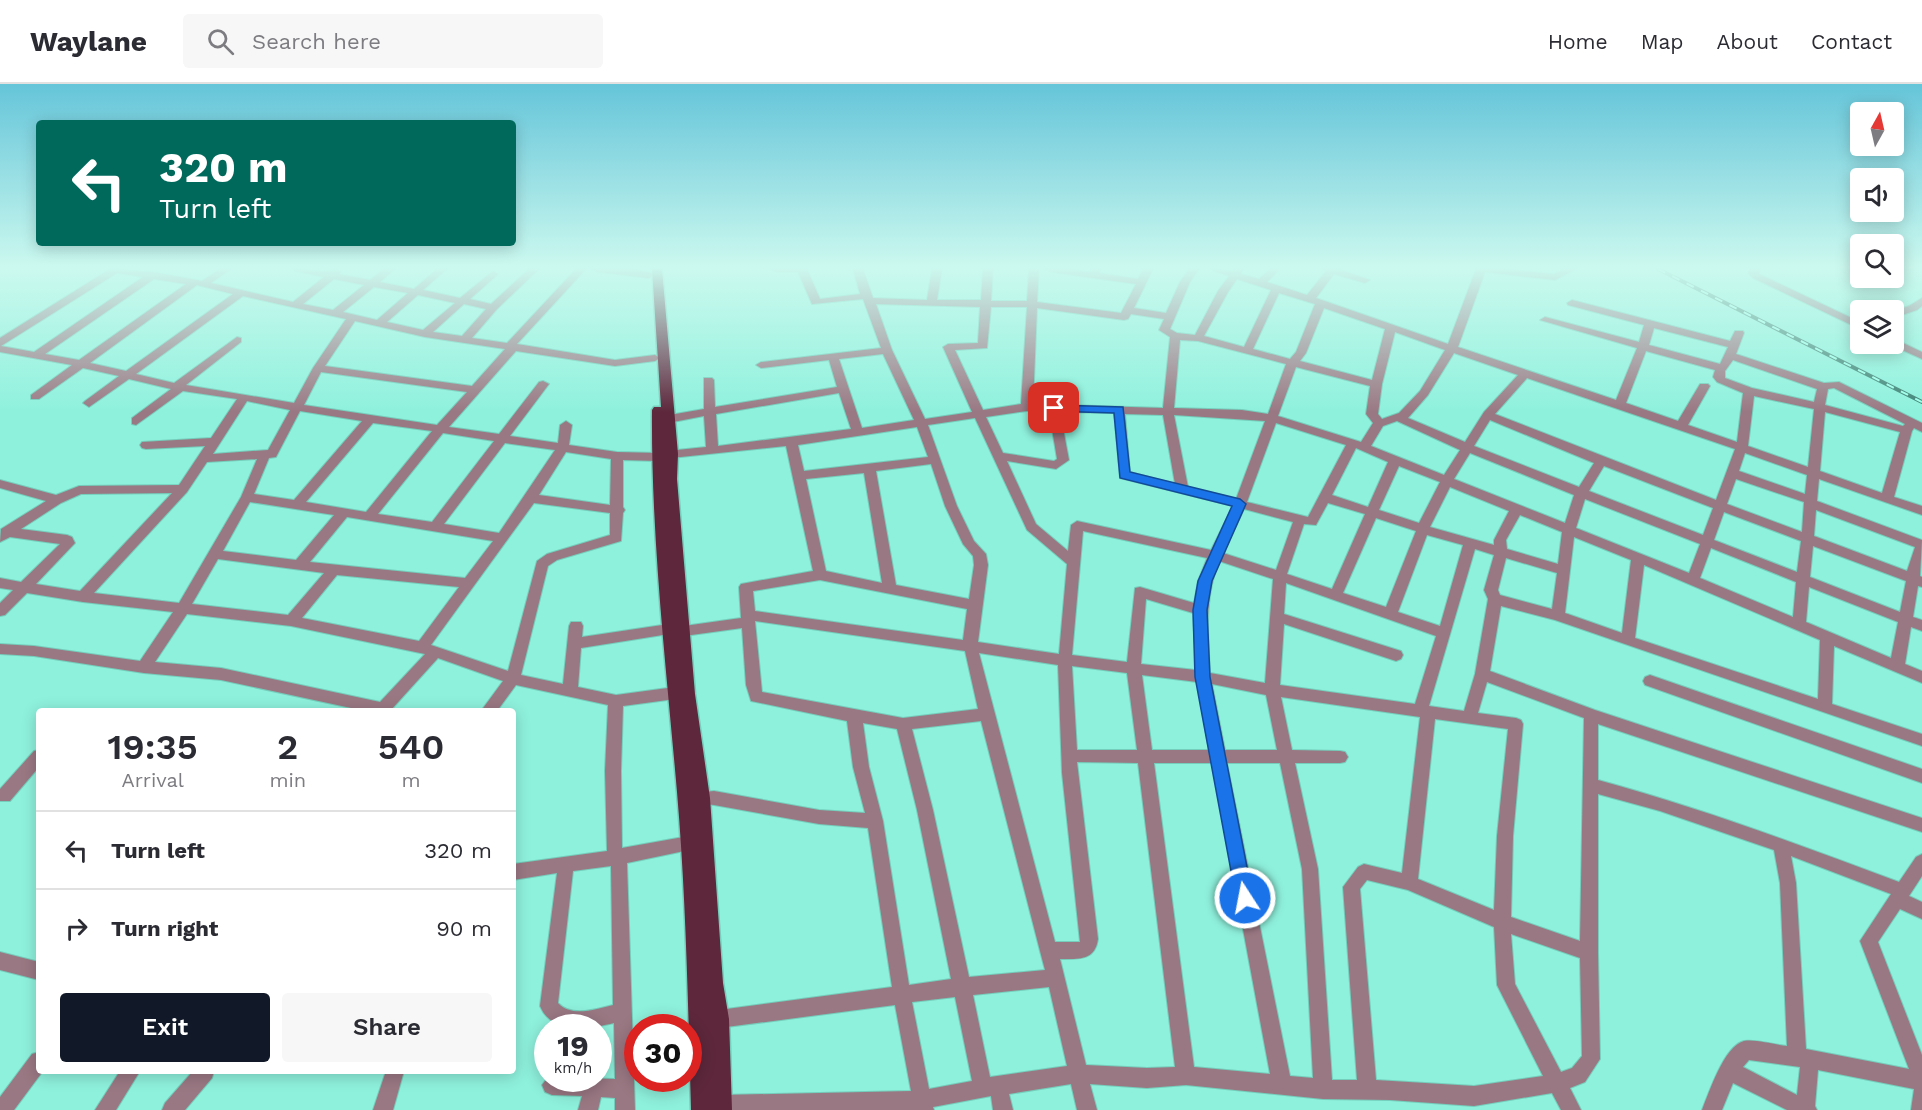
<!DOCTYPE html>
<style>
:root{--surface:#fff;--page:#f7f7f7;--text:#2b2b33;--muted:#7c7c81;--line:#e1e1e2;--accent:#111827}
body{margin:0;font-family:"Work Sans",sans-serif;background:var(--page);color:var(--text);height:100vh;display:flex;flex-direction:column;font-size:22px;white-space:nowrap}
*{box-sizing:border-box;margin:0}
p{font-size:20px;color:var(--muted)}
.icon{flex:none;width:33px;height:33px;fill:none;stroke:currentColor;stroke-width:2;stroke-linecap:round;stroke-linejoin:round}
.map{position:relative;flex:1;overflow:hidden}
.drawer{position:absolute;left:36px;top:624px;width:480px;height:366px;display:flex;flex-direction:column;background:var(--surface);border-radius:6px;box-shadow:0 3px 15px #0003}
.drawer>*{flex:none}
.hud{position:absolute;left:36px;top:36px;width:480px;height:126px;border-radius:6px;box-shadow:0 3px 15px #0003;background:#00695c;color:#fff;overflow:hidden}
.needle{width:39px;rotate:8deg}
.controls{position:absolute;left:1850px;top:18px;display:grid;gap:12px}
.controls a{display:grid;place-items:center;width:54px;height:54px;border-radius:6px;background:var(--surface);box-shadow:0 3px 15px #0003;font-size:30px}
.speed{position:absolute;left:534px;top:930px;display:flex;gap:12px;font-size:30px;font-weight:700;text-align:center}
.speed>*{display:grid;place-content:center;width:78px;height:78px;border-radius:50%;background:var(--surface);box-shadow:0 3px 15px #0003;line-height:1}
.speed small{font-size:15px;font-weight:400}
.speed .limit{border:9px solid #d22;background:#fff;color:#111}
.pin{position:absolute;display:grid;place-items:center;width:51px;height:51px;color:#fff;margin:-26px;border-radius:12px;box-shadow:0 3px 9px #0006}
.me{position:absolute;width:66px;margin:-33px;rotate:349deg;stroke-linejoin:round;filter:drop-shadow(0 0 4px #0008)}
.turn{display:flex;align-items:center;gap:21px;height:126px;padding:0 24px;font-size:27px}
.turn .icon{width:78px;height:78px;stroke-width:2.5}
.turn b{display:block;font-size:42px;line-height:51px}
.eta{display:flex;justify-content:space-evenly;align-items:center;height:102px;text-align:center}
.eta b{font-size:36px;font-weight:600;line-height:42px}
.button{display:flex;gap:12px;margin-top:auto;padding:12px 24px}
.button a{flex:1;height:69px;border-radius:6px;background:var(--accent);color:#fff;font-size:24px;font-weight:600;line-height:69px;text-align:center}
.button a+a{background:var(--page);color:var(--text)}
ul{padding:0;list-style:none}
li{display:flex;align-items:center;gap:18px;height:78px;padding:0 24px;border-top:2px solid var(--line)}
li div{flex:1}
li b{display:block;font-size:22px}
li em{font-style:normal}
header{display:flex;align-items:center;gap:36px;box-sizing:border-box;height:84px;padding:0 30px;background:var(--surface);border-bottom:2px solid var(--line)}
header strong{font-size:28px}
nav{display:flex;gap:33px;margin-inline-start:auto;font-size:21px}
.search{width:420px;height:54px;background:var(--page);display:flex;align-items:center;gap:15px;box-sizing:border-box;padding:0 21px;border-radius:6px;color:var(--muted);font-size:22px}
.map>svg:first-child{display:block}
.lines{fill:none;stroke-linecap:round;stroke-linejoin:round}
.minor-casing{stroke:#74cebb;stroke-width:2}
.major-casing{stroke:#74cebb;stroke-width:3}
.minor{fill:#9a7883;fill-rule:evenodd}
.major{fill:#5e273c;fill-rule:evenodd}
.rail-casing{stroke:#3d8174;stroke-width:4}
.rail{stroke:#9cffe9;stroke-width:2;stroke-dasharray:8;stroke-linecap:butt}
.route{fill:#1a73e8;stroke:#114b97;stroke-width:1.5}
</style>
<header>
<strong>Waylane</strong>
<div class="search"><svg class="icon" aria-label="search" viewBox="0 0 24 24"><circle cx="10" cy="10" r="6"/><path d="M15 15l6 6"/></svg>Search here</div>
<nav><a>Home</a><a>Map</a><a>About</a><a>Contact</a></nav>
</header>
<div class="map">
<svg width="1922" height="1026" viewBox="0 0 1922 1026">
<rect width="100%" height="100%" fill="#8ef1dc"/>
<g class="lines">
<defs>
<g id="minor">
<path d="M110 185 153 188 202 197 220 185H231L211 199 293 218 324 193 295 187 293 185C307 185 324 190 336 185L341 188 339 190 370 196 384 185H395L380 198 414 205 437 185H447L423 206 460 214 493 187 498 190 496 192 470 215 491 220 529 185H539L497 225 472 254 507 259 576 185H586L517 260 615 276 655 271 660 274 655 277 615 282 516 267 449 343 499 350 539 298 543 297 549 300 510 352 558 359 560 341 566 337 572 341 569 361 617 368 658 369 664 373 658 377 623 376V423L625 426 623 429 621 457 557 476 548 482 521 591 563 600 569 542 571 538H581L583 542 582 553 669 540 674 541 676 545 674 549 669 550 581 564 578 603 616 611 675 603 680 605 682 609 680 613 675 615 623 622 621 687 622 764 689 752 695 754 697 759 695 764 689 766 627 779 635 1026H615V1014L601 1013 598 1026H578L582 1012 552 1011 545 1008 542 1001 548 993 615 995 614 939C589 945 552 951 540 922L557 789 513 796V780L607 767 605 687 608 621 516 601 497 627H481L503 597 438 574 390 627H365L221 596 144 589 34 572 0 570V560L34 562 140 577 173 528 83 518 27 509 5 531 0 532V519L13 506 0 504V494L21 498 60 460 10 453 0 458 1 445 46 417 0 404V396L56 411 79 402 179 401 205 362 146 365 142 364 140 361 142 358 211 354 237 315 183 307 136 341 132 340V334L171 305 129 295 89 323 83 319 85 317 119 292 83 284 39 315H31V311L72 281 0 268V254ZM117 189 143 193 34 268 1 262ZM154 195 186 200 79 276 45 270ZM334 195 364 201 333 226 303 220ZM197 201 233 210 126 287 90 279ZM374 203 408 209 377 236 343 228ZM418 211 455 219 423 246 387 238ZM243 212 346 235 313 284 294 319 186 301 241 258V254L237 253 174 299 136 290ZM464 220 486 225 462 252 433 248ZM355 237 425 253 505 265 472 302 325 282ZM321 288 467 308 437 341 304 321ZM247 317 290 326 268 366 213 370ZM300 327 362 337 294 416 254 410 269 374 276 373ZM373 339 432 347 366 428 306 418ZM443 349 494 357 432 438 378 430ZM505 359 555 366 499 449 444 440ZM566 368 611 375 610 421 539 411ZM257 375 241 413 179 519 94 509 187 408 207 378ZM172 409 80 507 36 500 75 459 72 453 67 451 21 445 61 419 81 410ZM250 418 334 431 296 476 223 467ZM534 419 610 429V451L547 470 537 477 508 587 431 561ZM347 433 493 457 465 494 310 478ZM218 475 324 489 288 531 192 520ZM337 491 459 503 419 557 302 534ZM187 530 291 542 425 570 380 618 221 584 155 578ZM611 782 613 921C596 925 572 934 558 919L573 787Z"/>
<path d="M592 185C607 184 642 183 654 191L649 194 597 188Z"/>
<path d="M771 185H807L820 215 860 210 853 185H863L873 214 927 216 932 185H942L937 216H981L983 185H993L991 217H1027L1029 185H1039L1037 218 1121 229 1136 200 1051 188 1046 185H1069L1090 188 1091 185H1101L1099 189 1138 195 1143 185H1153L1134 224 1166 229 1180 198 1189 185H1199L1190 198 1170 245 1177 249 1195 251 1218 207 1229 192 1214 187 1212 185 1233 187 1235 185H1243L1241 190 1259 195 1270 185H1280L1267 198 1307 211 1326 187 1323 185H1338L1370 196 1365 199 1334 190 1316 214 1448 260 1476 185H1505L1554 190 1564 185H1576L1555 196 1485 188 1458 263 1616 316 1637 264 1540 236 1545 233 1639 258 1644 241 1568 221 1567 219 1572 216 1730 257 1735 247H1743L1744 249 1736 270 1824 299 1839 298 1922 339V348L1914 344 1912 347 1894 413 1922 422V431L1819 395 1817 417 1922 456 1920 492 1922 493V503L1918 502 1913 533 1922 536V547L1911 543 1905 580 1922 587V599L1834 562 1832 620 1922 650V662L1555 536 1501 522 1490 587 1595 626 1922 734V748L1598 640V696C1701 724 1800 761 1899 798L1916 773 1922 770V792L1909 812 1922 818V835L1900 825 1878 858 1922 971V1026H1911L1914 1005 1818 986 1815 1022 1817 1026H1787L1733 999 1722 1026H1702C1709 1009 1724 962 1744 957 1756 955 1775 961 1787 962L1780 799 1774 766 1660 727 1598 710V869L1600 975 1585 998 1570 1004 1581 1026H1561L1552 1009 1474 1022 1390 1016 1323 1015 1186 1001 1147 1004 1090 1000 1097 1026H1077L1071 1000 1009 1010 1013 1026H993L991 1012 933 1023 934 1026H713L711 1021 714 1014 721 1011 911 1007 895 921 719 944 713 941 710 935 713 929 719 926 892 903 868 744 819 740 714 721 695 719 693 714 695 709 714 707 819 726 865 729 853 683 847 637 751 617 746 601 742 544 684 552 679 551 677 547 679 543 684 542 741 534 739 503 741 500 813 487 786 362 671 374 665 370 667 367 706 363 704 332 668 339 664 338V332L704 325V294H712L714 296 715 323 837 303 829 276 761 284 756 281 761 278 881 264 863 215 812 220 798 188H776ZM1237 195 1271 206 1244 263 1204 252 1228 208ZM1279 209 1315 220 1296 268 1290 275 1253 265ZM876 220 980 223 978 259 948 260 943 263 972 328 925 335 892 266ZM991 223H1027L1021 320 983 326 955 266 987 264ZM1037 224 1124 236 1128 235 1131 230 1164 235 1159 246 1170 253 1163 324 1033 320ZM1324 224 1385 245 1372 296 1300 277 1306 269ZM1654 244 1728 263 1720 280 1649 261ZM1395 248 1445 266 1420 307 1399 329 1382 335 1378 330 1382 300ZM1180 256 1198 257 1286 280 1268 330 1242 326 1174 324ZM1646 267 1715 286 1713 293 1717 298 1743 309 1737 358 1688 341 1710 302 1708 300H1700L1678 337 1626 319ZM1454 269 1518 291 1484 328 1465 358 1408 334 1428 311ZM883 270 914 336 862 344 839 275ZM1733 276 1817 305 1814 318 1752 304 1725 294V287ZM1296 283 1370 302 1366 330 1373 339 1361 358 1278 332ZM1527 294 1735 365 1716 416 1495 330ZM1834 304 1905 340 1903 342 1825 321 1828 305ZM839 309 851 345 718 362 716 330ZM1754 312 1814 325 1808 383 1748 362ZM1027 327H1049L1057 375 1054 377 1003 369 986 333ZM1060 328 1114 329 1120 394 1233 422 1211 466 1077 437 1071 441 1068 467 1036 440 1007 377 1056 385 1069 376ZM1825 328 1900 348 1882 409 1820 387ZM1125 330 1163 331 1175 400 1130 388ZM1174 331 1265 337 1236 415 1188 403ZM975 334 1027 446 1067 480 1059 570 978 558 988 481 986 470 974 457 957 422 928 341ZM1490 336 1594 379 1579 403 1474 362ZM1397 337 1460 366 1444 391 1371 362 1383 342ZM1276 339 1346 361 1308 433 1247 418ZM917 343 928 373 804 387 798 361ZM1356 364 1388 378 1368 423 1332 411ZM1470 369 1574 411 1565 439 1454 395ZM1745 369 1807 391 1805 410 1739 387ZM931 380 945 422 963 460 973 472 974 481 969 515 896 501 876 387ZM1399 382 1440 398 1419 439 1379 426ZM1604 382 1713 424 1703 451 1589 407ZM864 389 882 499 826 487 806 395ZM1736 395 1804 418 1802 448 1727 420ZM1450 403 1509 427 1494 456V461L1430 443ZM1585 415 1700 460 1689 489 1576 444ZM1328 419 1365 430 1332 505 1287 490 1304 440 1316 441ZM1244 425 1293 438 1276 486 1223 469ZM1816 426 1915 463 1907 487 1814 452ZM1724 428 1801 457 1797 488 1714 456ZM1520 431 1562 448 1558 480 1507 465 1506 456ZM1376 434 1416 447 1386 523 1343 509ZM1083 447 1207 474 1198 497 1194 519 1140 503 1135 504 1127 578 1072 571ZM1427 451 1463 461 1440 542 1398 528ZM1574 453 1631 476 1622 549 1565 529ZM1813 462 1906 497 1900 528 1810 493ZM1711 464 1796 498 1793 533 1700 494ZM1475 465 1494 471 1484 506 1488 515 1475 590 1464 627 1429 622ZM1506 474 1557 489 1552 525 1500 511 1498 506ZM1219 477 1273 495 1265 599 1210 589C1208 548 1204 516 1219 477ZM1644 481 1820 556 1818 615 1635 554ZM820 496 967 525 963 556 755 527 753 507ZM1286 499 1436 552 1415 620 1280 601 1284 540 1396 577 1401 575 1403 571 1401 567 1284 530ZM1809 503 1898 538 1891 574 1806 538ZM1146 515 1193 529 1196 586 1141 580ZM755 537 965 567 978 625 903 634 762 608ZM979 569 1058 581 1062 689 1080 858H1055ZM1072 582 1127 589 1137 666H1077ZM1142 591 1197 598 1209 666H1152ZM1487 598 1584 634 1580 857 1511 833 1513 752 1523 640 1521 636 1516 634 1478 629ZM1212 600 1266 611 1277 666H1225ZM1281 613 1420 633 1402 789 1364 780 1358 783 1343 803 1357 996H1332L1318 785 1295 679H1340L1345 678 1348 673 1345 668 1340 667 1292 666ZM1435 635 1508 645 1497 752 1494 826 1418 795ZM981 637 1040 867 1045 886 969 893 933 726 912 645ZM863 639 897 645 917 726 951 895 909 901 883 737 869 683ZM1077 678 1138 679 1175 983 1147 984 1086 981 1060 875C1078 875 1095 877 1098 855ZM1154 679H1212L1270 990 1194 983ZM1227 679H1280L1302 785 1313 994 1290 992ZM1791 772 1891 810 1860 857 1909 985 1806 965 1796 799ZM1367 796 1408 806 1494 843 1497 901 1543 992 1474 1002 1376 996 1360 805ZM1511 850 1580 874 1582 972 1572 984 1561 988 1515 900ZM1049 903 1067 982 990 993 973 911ZM955 913 972 997 929 1005 912 918ZM1749 976 1800 983 1797 1011 1743 983Z"/>
<path d="M1750 185H1760L1759 190 1860 238V245L1753 194 1748 189Z"/>
<path d="M1922 214V222L1917 226 1899 232 1903 259 1922 268V275L1889 260H1893V227L1909 222Z"/>
<path d="M1650 591 1922 685V699L1645 601 1643 597 1645 593Z"/>
<path d="M39 666V683L10 717H0V705L34 667Z"/>
<path d="M0 868 39 878V896L0 886Z"/>
<path d="M39 968V987H43L14 1026H0V1013L32 970Z"/>
<path d="M120 987H140L116 1026H95Z"/>
<path d="M193 987H214L212 994 185 1026H162L165 1019Z"/>
<path d="M386 987H404L393 1026H373Z"/>
</g>
<path id="major" d="M652 185H662L678 370 677 395 695 610 710 714 723 899 729 935 732 1026H691C688 920 686 813 677 708 666 581 651 454 652 326L654 323H661Z"/>
</defs>
<use href="#minor" class="minor-casing"/>
<use href="#major" class="major-casing"/>
<use href="#minor" class="minor"/>
<use href="#major" class="major"/>
<defs>
<path id="rail" d="M1658 185 1922 318"/>
</defs>
<use href="#rail" class="rail-casing"/>
<use href="#rail" class="rail"/>
</g>
<linearGradient id="sky" x2="0" y2="1"><stop stop-color="#65c5d9"/><stop offset="0.56" stop-color="#ccf9ef"/><stop offset="1" stop-color="#ccf9ef" stop-opacity="0"/></linearGradient>
<rect width="1922" height="328" fill="url(#sky)"/>
<path class="route" d="M1054 321 1123 323 1130 388 1240 415 1246 420 1212 497 1207 526 1210 593 1253 814 1251 819 1245 822 1239 819 1236 814 1195 593 1193 526 1198 497 1232 422 1120 394 1114 329 1050 327V322Z"/>
</svg>
<div class="controls">
<a><svg class="needle" viewBox="-14 -14 28 28"><path d="M0-13l5 13h-10z" fill="#e53935"/><path d="M0 13l5-13h-10z" fill="#7c7c81"/></svg></a>
<a><svg class="icon" aria-label="sound" viewBox="0 0 24 24"><path d="M4 9h4l5-4v14l-5-4H4zM17 9q2 3 0 6"/></svg></a>
<a><svg class="icon" aria-label="search" viewBox="0 0 24 24"><circle cx="10" cy="10" r="6"/><path d="M15 15l6 6"/></svg></a>
<a><svg class="icon" aria-label="layers" viewBox="0 0 24 24"><path d="M12 4l9 5-9 5-9-5zM3 14l9 5 9-5"/></svg></a>
</div>
<div class="speed"><div>19<small>km/h</small></div><div class="limit">30</div></div>
<div class="pin" style="left:1054px;top:324px;background:#d93025"><svg class="icon" aria-label="arrive" viewBox="0 0 24 24"><path d="M6 21V4h12l-3 4 3 4H6"/></svg></div>
<svg class="me" style="left:1245px;top:814px" viewBox="-20 -20 40 40"><circle r="17" fill="#1a73e8" stroke="#fff" stroke-width="3"/><path d="M0-11L8 9 0 5-8 9z" fill="#fff"/></svg>
<div class="hud">
<div class="turn"><svg class="icon" aria-label="left" viewBox="0 0 24 24"><path d="M17 20v-9H6M10 6l-5 5 5 5"/></svg><div><b>320 m</b>Turn left</div></div>
</div>
<section class="drawer">
<div class="eta">
<div><b>19:35</b><p>Arrival</p></div>
<div><b>2</b><p>min</p></div>
<div><b>540</b><p>m</p></div>
</div>
<ul>
<li><svg class="icon" aria-label="left" viewBox="0 0 24 24"><path d="M17 20v-9H6M10 6l-5 5 5 5"/></svg><div><b>Turn left</b></div><em>320 m</em></li>
<li><svg class="icon" aria-label="right" viewBox="0 0 24 24"><path d="M7 20v-9h11M14 6l5 5-5 5"/></svg><div><b>Turn right</b></div><em>90 m</em></li>
</ul>
<div class="button"><a>Exit</a><a>Share</a></div>
</section>
</div>
